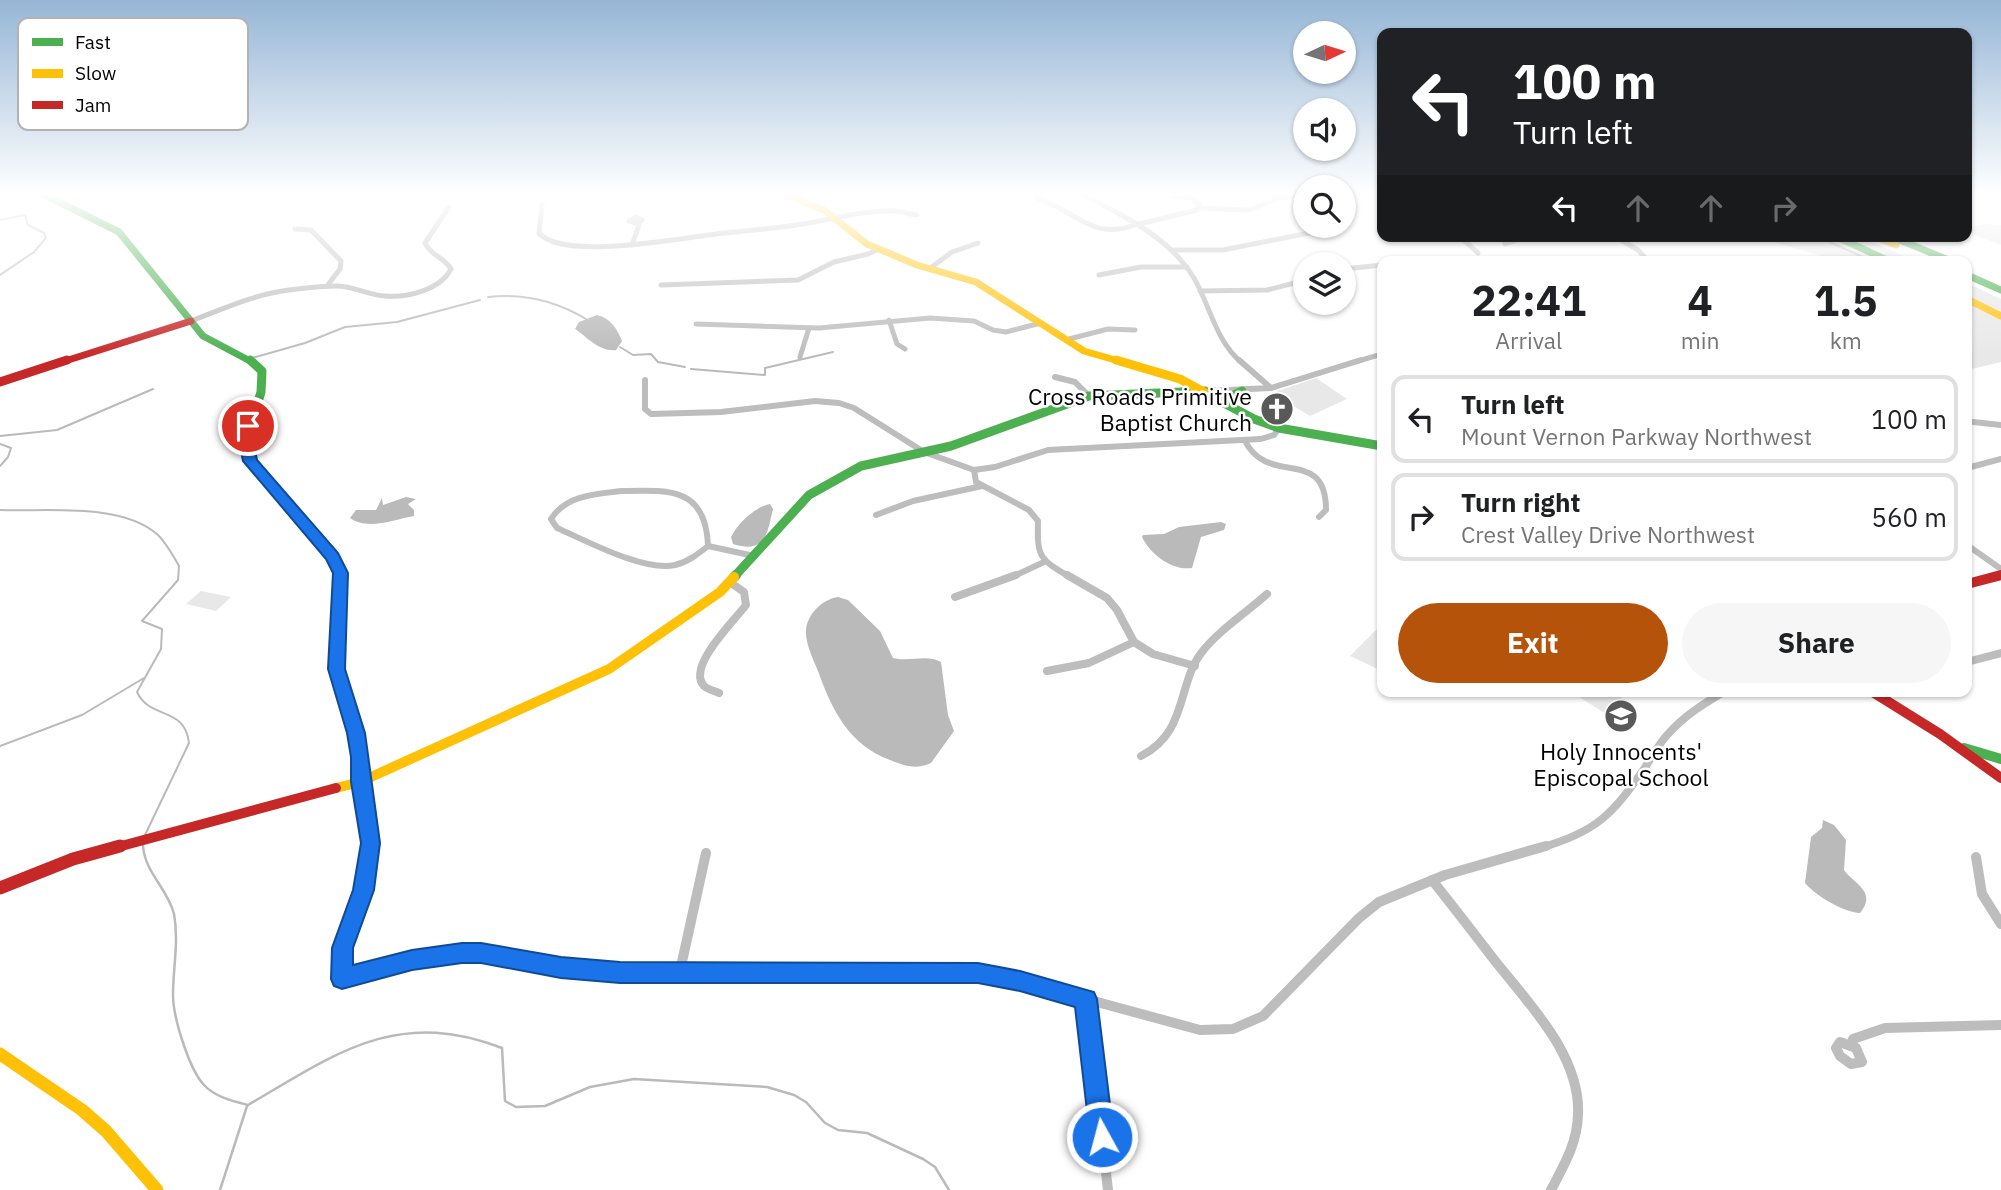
<!DOCTYPE html>
<style>
:root{--surface:#fff;--page:#f6f6f6;--text:#202124;--muted:#757577;--line:#e0e0e0;--accent:#b45309}
body{margin:0;font-family:"IBM Plex Sans",sans-serif;background:var(--page);color:var(--text);height:100vh;display:flex;flex-direction:column;font-size:26px;white-space:nowrap}
*{box-sizing:border-box;margin:0}
p{font-size:23px;color:var(--muted)}
.icon{flex:none;width:38px;height:38px;fill:none;stroke:currentColor;stroke-width:2;stroke-linecap:round;stroke-linejoin:round}
.map{position:relative;flex:1;overflow:hidden}
.side{position:absolute;left:1377px;top:256px;width:595px;height:441px;display:flex;flex-direction:column;background:var(--surface);border-radius:14px;box-shadow:0 2px 5px #0004}
.side>*{flex:none}
.banner{position:absolute;left:1377px;top:28px;width:595px;height:214px;border-radius:14px;box-shadow:0 2px 5px #0004;background:#202124;color:#fff;overflow:hidden}
.needle{width:46px;rotate:86deg}
.buttons{position:absolute;left:1293px;top:21px;display:grid;gap:14px}
.buttons a{display:grid;place-items:center;width:63px;height:63px;border-radius:50%;background:var(--surface);box-shadow:0 2px 5px #0004;font-size:35px}
.pin{position:absolute;display:grid;place-items:center;width:60px;height:60px;color:#fff;margin:-30px;border:4px solid #fff;border-radius:50%;box-shadow:0 2px 7px #0007}
.me{position:absolute;width:77px;margin:-38px;rotate:353deg;stroke-linejoin:round;filter:drop-shadow(0 0 5px #0008)}
.turn{display:flex;align-items:center;gap:24px;height:147px;padding:0 21px;font-size:32px}
.turn .icon{width:91px;height:91px;stroke-width:2.5}
.turn b{display:block;font-size:49px;line-height:60px}
.lanes{display:flex;align-items:center;height:66px;padding:0 21px;background:#0003;justify-content:center;gap:35px;direction:ltr}
.lanes .off{opacity:.35}
.eta{display:flex;justify-content:space-evenly;align-items:center;height:119px;text-align:center}
.eta b{font-size:42px;font-weight:700;line-height:49px}
.cta{display:flex;gap:14px;margin-top:auto;padding:14px 21px}
.cta a{flex:1;height:80px;border-radius:42px;background:var(--accent);color:#fff;font-size:28px;font-weight:700;line-height:80px;text-align:center}
.cta a+a{background:var(--page);color:var(--text)}
ul{padding:0;list-style:none}
li{display:flex;align-items:center;gap:21px;height:88px;margin:0 14px 10px;padding:0 7px;border:4px solid var(--line);border-radius:14px}
li div{flex:1}
li b{display:block;font-size:26px}
li em{font-style:normal}
.map>svg:first-child{display:block}
.green{fill:#e8e8e8}
.water{fill:#bababa}
.lines{fill:none;stroke-linecap:round;stroke-linejoin:round}
.stream-far1{stroke:#bababa;stroke-width:2}
.stream{stroke:#bababa;stroke-width:2.5}
.street-far3{stroke:#bdbdbd;stroke-width:5}
.street-far2{stroke:#bdbdbd;stroke-width:6}
.street-far1{stroke:#bdbdbd;stroke-width:8}
.street{stroke:#bdbdbd;stroke-width:10}
.fast-far2{stroke:#4caf50;stroke-width:7}
.fast-far1{stroke:#4caf50;stroke-width:9}
.fast{stroke:#4caf50;stroke-width:10}
.slow-far3{stroke:#ffc107;stroke-width:7}
.slow-far2{stroke:#ffc107;stroke-width:9}
.slow-far1{stroke:#ffc107;stroke-width:10}
.slow{stroke:#ffc107;stroke-width:13}
.jam-far3{stroke:#c62828;stroke-width:7}
.jam-far2{stroke:#c62828;stroke-width:9}
.jam-far1{stroke:#c62828;stroke-width:10}
.jam{stroke:#c62828;stroke-width:13}
.route{fill:#1a73e8;stroke:#114b97;stroke-width:2}
.labels{text-anchor:middle;dominant-baseline:central;stroke-width:5;stroke-linejoin:round;paint-order:stroke}
.poi-label{font-size:23px;fill:#000;stroke:#fff;text-anchor:end}
.key{fill:#fff;stroke:#b2b2b2;stroke-width:2}
.key-label{font-size:19px;fill:#000}
</style>
<div class="map">
<svg width="2001" height="1190" viewBox="0 0 2001 1190">
<rect width="100%" height="100%" fill="#fff"/>
<g class="green">
<path d="M1983 224 2001 225V245L1967 232V228Z"/>
<path d="M1754 236H1857L1916 261H1838Z"/>
<path d="M1967 283 2001 299V362L1967 370Z"/>
<path d="M1316 378 1347 399 1310 416 1272 393Z"/>
<path d="M201 591 231 597 216 611 186 604Z"/>
<path d="M1382 624V671L1350 656Z"/>
<path d="M1570 691H1628L1606 714Z"/>
</g>
<g class="water">
<path d="M597 315C611 318 617 329 622 341L616 350C600 352 588 338 575 329L579 322Z"/>
<path d="M406 497 416 499 408 504 414 510V516C395 519 368 531 350 518L356 510H376L382 498 383 505Z"/>
<path d="M770 504 773 509C767 534 766 554 733 544L731 537C738 523 755 507 770 504Z"/>
<path d="M1221 522 1226 524 1224 530 1201 537 1192 568C1172 571 1150 554 1142 537L1143 535 1164 534 1179 527Z"/>
<path d="M838 597 848 600 880 631 893 658C909 662 928 654 941 662L948 715 954 731 931 763C915 770 906 766 890 760 849 745 832 710 818 671 813 659 805 643 806 630 807 614 823 599 838 597Z"/>
<path d="M1823 820 1834 825 1846 840 1844 870C1853 883 1878 892 1860 913 1843 912 1816 896 1805 883L1811 837 1822 828Z"/>
</g>
<g class="lines">
<g class="stream-far1">
<path d="M0 220 25 215 28 225 44 233 46 238 34 252 0 275"/>
<path d="M1816 236 1872 261"/>
<path d="M488 297C523 293 556 301 586 319"/>
<path d="M620 347 633 355 651 354 658 362 685 367"/>
<path d="M252 358 305 343 345 327 397 322 480 300"/>
<path d="M691 369 765 375V368L833 352"/>
<path d="M0 436 57 430 153 389"/>
<path d="M0 444 11 448 8 457 0 466"/>
<path d="M0 510C45 512 122 502 158 535 166 543 174 557 179 566L178 580 142 621 162 629 161 649 137 692C150 720 185 706 189 743L145 835"/>
<path d="M0 746 82 715 144 678"/>
<path d="M143 844V848"/>
</g>
<g class="stream">
<path d="M143 846C145 873 168 889 174 914 179 941 173 968 173 995 173 1017 189 1069 204 1085 215 1097 233 1101 248 1105 335 1054 397 1007 502 1048L505 1101 516 1107 545 1106 590 1087 634 1079 767 1087 794 1095 806 1102 825 1123 838 1130 867 1133 923 1159 935 1167 949 1190"/>
<path d="M220 1190 247 1106"/>
</g>
<g class="street-far3">
<path d="M1079 192C1122 216 1168 235 1194 278 1210 306 1216 341 1241 362"/>
<path d="M1267 192 1278 198"/>
<path d="M1181 193 1191 198 1174 196Z"/>
<path d="M1037 198C1077 211 1092 242 1137 224"/>
<path d="M542 204 539 233C563 261 681 238 716 234 742 231 769 229 796 225 828 221 863 209 896 211 903 212 910 214 917 215"/>
<path d="M1199 208 1249 210 1276 199 1306 193"/>
<path d="M636 217 642 220 636 223 629 221Z"/>
<path d="M1135 225 1197 210 1199 205 1191 198"/>
<path d="M295 229 311 230 341 261 340 269 327 286"/>
<path d="M1459 236 1478 253"/>
<path d="M1503 236 1505 244 1514 241"/>
<path d="M1614 236 1638 250 1648 261"/>
<path d="M632 245 640 222"/>
<path d="M1174 250H1223L1309 233"/>
<path d="M929 269 952 252 978 243"/>
<path d="M1344 269 1382 265"/>
<path d="M1099 275 1141 267H1187"/>
<path d="M661 285 798 280 834 262 868 254 879 249"/>
<path d="M1200 291 1267 290 1306 280"/>
<path d="M889 320 897 344 905 349"/>
<path d="M191 321C223 309 255 294 289 290 304 288 321 286 337 286 353 286 369 295 385 296 407 298 440 290 451 269 444 257 431 256 425 243L449 207"/>
<path d="M696 324 819 328 930 318 974 321 993 330 1006 332 1041 323"/>
<path d="M1065 340 1108 329 1135 330"/>
<path d="M800 357 809 328"/>
<path d="M1355 362 1382 354"/>
</g>
<g class="street-far2">
<path d="M1239 360 1271 388"/>
<path d="M1055 377 1075 382 1089 396"/>
<path d="M645 380V409L651 414 721 412 815 401 839 403 854 408 924 452 974 470 995 467 1048 450 1261 439 1274 435 1279 428"/>
<path d="M1205 391 1271 388 1361 360"/>
<path d="M1973 422 2001 425"/>
<path d="M1245 441C1269 488 1326 445 1326 510L1319 517"/>
<path d="M1967 468 2001 459"/>
<path d="M974 470 976 482 1029 510 1038 521C1037 557 1039 559 1070 577"/>
<path d="M622 491C669 490 706 487 708 546 698 554 688 562 675 565 644 572 587 541 557 528L551 519C566 495 596 494 622 491Z"/>
<path d="M876 515 913 501 982 486"/>
<path d="M1967 545 2001 569"/>
<path d="M708 546 754 556"/>
<path d="M1012 577 1044 562"/>
</g>
<g class="street-far1">
<path d="M1067 575 1107 598 1117 610 1134 642 1153 654 1195 666"/>
<path d="M955 597 1016 575"/>
<path d="M1967 662 2001 653"/>
<path d="M1047 671 1089 663 1134 642"/>
<path d="M719 693C714 691 707 689 704 686 686 667 735 620 746 605L744 592 731 583"/>
<path d="M1141 756C1188 733 1177 683 1202 652 1218 631 1247 612 1267 594"/>
<path d="M360 782 370 848"/>
<path d="M1540 848C1596 832 1612 815 1644 769 1652 757 1659 743 1669 733 1685 715 1705 703 1725 691"/>
</g>
<g class="street">
<path d="M370 846C369 893 341 932 342 979L412 960 462 953H480L561 968 620 972 977 973 1020 981 1200 1030 1233 1029 1263 1016 1359 918 1379 902 1445 875 1546 846"/>
<path d="M1976 857 1982 894 2001 924"/>
<path d="M1432 880C1452 905 1472 931 1492 957 1526 1001 1581 1054 1578 1115 1577 1144 1564 1165 1551 1190"/>
<path d="M680 971 706 853"/>
<path d="M1086 999 1108 1190"/>
<path d="M1840 1042 1856 1048 1862 1062 1851 1064 1840 1056 1836 1048Z"/>
<path d="M1852 1044 1853 1039 1885 1028 2001 1025"/>
</g>
<g class="fast-far2">
<path d="M39 192 119 232 203 336 252 362"/>
<path d="M1835 236 1889 261"/>
<path d="M1890 236 1951 261"/>
<path d="M1967 275 2001 290"/>
</g>
<g class="fast-far1">
<path d="M250 360 262 371 261 392 248 435 250 461 338 565 339 577"/>
<path d="M1224 403 1254 419 1279 428 1382 446"/>
<path d="M1230 405 1229 397 1242 391"/>
<path d="M734 577 809 495 861 466 951 446 1089 396 1205 391"/>
</g>
<g class="fast">
<path d="M339 575 341 589 336 669 356 733 361 757 360 782"/>
<path d="M734 577 736 575"/>
<path d="M1964 748 2001 759"/>
</g>
<g class="slow-far3">
<path d="M779 192 824 210 867 244 917 265 976 282 1084 351 1122 362"/>
<path d="M1874 236 1896 245"/>
<path d="M1967 299 2001 316"/>
</g>
<path class="slow-far2" d="M1116 360 1180 379 1224 403"/>
<path class="slow-far1" d="M336 788 360 782 609 669 720 592 734 577"/>
<path class="slow" d="M0 1054 82 1110 106 1131 157 1190"/>
<path class="jam-far3" d="M62 362 191 321"/>
<g class="jam-far2">
<path d="M0 382 67 360"/>
<path d="M1994 577 2001 575"/>
</g>
<g class="jam-far1">
<path d="M1967 584 2001 575"/>
<path d="M1871 691 1940 734 2001 778"/>
<path d="M114 848 336 788"/>
</g>
<path class="jam" d="M0 888 73 859 120 846"/>
</g>
<linearGradient id="sky" x2="0" y2="1"><stop stop-color="#95b6d6"/><stop offset="0.54" stop-color="#fff"/><stop offset="1" stop-color="#fff" stop-opacity="0"/></linearGradient>
<rect width="2001" height="358" fill="url(#sky)"/>
<path class="route" d="M248 422 255 426 253 440 257 460 338 553 348 573 345 669 365 733 380 843 374 890 353 948V965L412 950 462 943H481L561 957 620 962 978 963 1020 971 1094 992 1097 999 1114 1137 1110 1146 1102 1149 1093 1146 1090 1137 1075 1007 1020 991 978 983H620L561 978 481 963H462L412 970 342 989 334 986 331 979 332 948 353 890 361 843 351 782V757L347 733 328 669 333 573 326 559 243 461 239 440 241 426Z"/>
<defs>
<symbol id="church-disc" viewBox="-11 -11 22 22"><circle r="9.5" fill="#595959" stroke="#fff"/><path d="M-1.2-6h2.4v3.5h3.3v2.4h-3.3V6h-2.4V-.1h-3.3v-2.4h3.3Z" fill="#fff"/></symbol>
<symbol id="school-disc" viewBox="-11 -11 22 22"><circle r="9.5" fill="#595959" stroke="#fff"/><path d="M0-5L7-2L0 1L-7-2ZM-4 1L0 2.5L4 1V4Q0 6-4 4Z" fill="#fff"/></symbol>
</defs>
<g fill-rule="evenodd">
<use href="#church-disc" x="1258" y="390" width="38" height="38"/>
<use href="#school-disc" x="1602" y="697" width="38" height="38"/>
</g>
<g class="labels">
<g class="poi-label">
<text x="1252" y="396">Cross Roads Primitive<tspan x="1252" dy="26">Baptist Church</tspan></text>
<text x="1621" y="751" text-anchor="middle">Holy Innocents'<tspan x="1621" dy="26">Episcopal School</tspan></text>
</g>
</g>
<rect x="18" y="18" width="230" height="112" rx="10" class="key"/>
<rect x="32" y="38" width="31" height="8" fill="#4caf50"/>
<rect x="32" y="69" width="31" height="9" fill="#ffc107"/>
<rect x="32" y="101" width="31" height="8" fill="#c62828"/>
<g class="key-label">
<text x="75" y="49">Fast</text>
<text x="75" y="80">Slow</text>
<text x="75" y="112">Jam</text>
</g>
</svg>
<div class="buttons">
<a><svg class="needle" viewBox="-14 -14 28 28"><path d="M0-13l5 13h-10z" fill="#e53935"/><path d="M0 13l5-13h-10z" fill="#757577"/></svg></a>
<a><svg class="icon" aria-label="sound" viewBox="0 0 24 24"><path d="M4 9h4l5-4v14l-5-4H4zM17 9q2 3 0 6"/></svg></a>
<a><svg class="icon" aria-label="search" viewBox="0 0 24 24"><circle cx="10" cy="10" r="6"/><path d="M15 15l6 6"/></svg></a>
<a><svg class="icon" aria-label="layers" viewBox="0 0 24 24"><path d="M12 4l9 5-9 5-9-5zM3 14l9 5 9-5"/></svg></a>
</div>
<div class="pin" style="left:248px;top:426px;background:#d93025"><svg class="icon" aria-label="arrive" viewBox="0 0 24 24"><path d="M6 21V4h12l-3 4 3 4H6"/></svg></div>
<svg class="me" style="left:1102px;top:1137px" viewBox="-20 -20 40 40"><circle r="17" fill="#1a73e8" stroke="#fff" stroke-width="3"/><path d="M0-11L8 9 0 5-8 9z" fill="#fff"/></svg>
<div class="banner">
<div class="turn"><svg class="icon" aria-label="left" viewBox="0 0 24 24"><path d="M17 20v-9H6M10 6l-5 5 5 5"/></svg><div><b>100 m</b>Turn left</div></div>
<div class="lanes"><svg class="icon" aria-label="left" viewBox="0 0 24 24"><path d="M17 20v-9H6M10 6l-5 5 5 5"/></svg><svg class="icon off" aria-label="ahead" viewBox="0 0 24 24"><path d="M12 20V5M6 11l6-6 6 6"/></svg><svg class="icon off" aria-label="ahead" viewBox="0 0 24 24"><path d="M12 20V5M6 11l6-6 6 6"/></svg><svg class="icon off" aria-label="right" viewBox="0 0 24 24"><path d="M7 20v-9h11M14 6l5 5-5 5"/></svg></div>
</div>
<section class="side">
<div class="eta">
<div><b>22:41</b><p>Arrival</p></div>
<div><b>4</b><p>min</p></div>
<div><b>1.5</b><p>km</p></div>
</div>
<ul>
<li><svg class="icon" aria-label="left" viewBox="0 0 24 24"><path d="M17 20v-9H6M10 6l-5 5 5 5"/></svg><div><b>Turn left</b><p>Mount Vernon Parkway Northwest</p></div><em>100 m</em></li>
<li><svg class="icon" aria-label="right" viewBox="0 0 24 24"><path d="M7 20v-9h11M14 6l5 5-5 5"/></svg><div><b>Turn right</b><p>Crest Valley Drive Northwest</p></div><em>560 m</em></li>
</ul>
<div class="cta"><a>Exit</a><a>Share</a></div>
</section>
</div>
